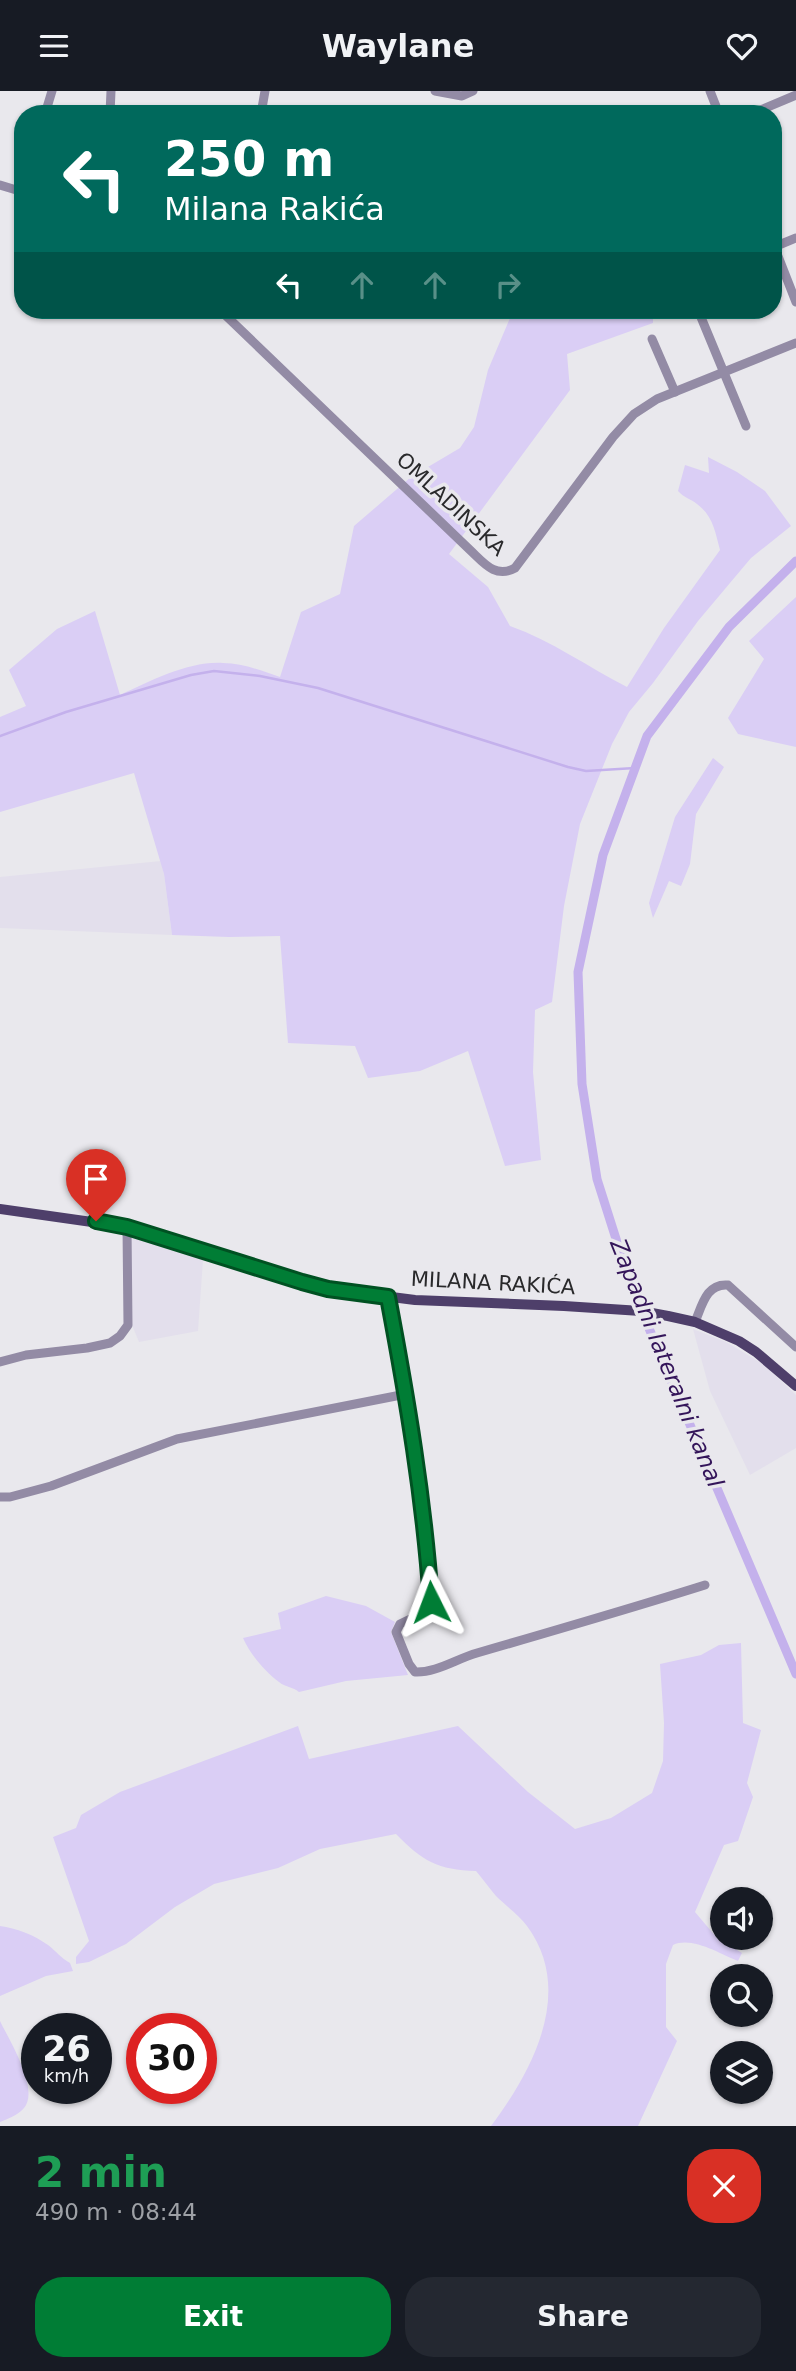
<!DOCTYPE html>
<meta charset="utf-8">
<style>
:root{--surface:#171b24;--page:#242831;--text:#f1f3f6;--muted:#9ea1a6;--accent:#007d35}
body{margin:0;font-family:"DejaVu Sans",sans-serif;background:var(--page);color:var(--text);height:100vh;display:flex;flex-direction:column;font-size:26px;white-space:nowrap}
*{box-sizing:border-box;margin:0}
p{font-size:23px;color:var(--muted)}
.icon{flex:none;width:38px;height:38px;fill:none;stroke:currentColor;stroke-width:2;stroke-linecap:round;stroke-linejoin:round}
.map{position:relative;height:2035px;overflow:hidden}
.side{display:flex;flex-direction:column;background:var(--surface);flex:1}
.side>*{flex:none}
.guide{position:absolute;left:14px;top:14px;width:768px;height:214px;border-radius:28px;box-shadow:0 2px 5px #0004;background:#00695c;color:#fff;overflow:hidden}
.tools{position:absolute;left:710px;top:1796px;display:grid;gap:14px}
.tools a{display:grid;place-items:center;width:63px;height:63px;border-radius:50%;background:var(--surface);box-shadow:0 2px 5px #0004;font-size:35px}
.speed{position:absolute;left:21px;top:1922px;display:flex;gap:14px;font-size:35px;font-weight:700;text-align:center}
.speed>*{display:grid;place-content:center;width:91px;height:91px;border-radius:50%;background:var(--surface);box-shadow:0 2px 5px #0004;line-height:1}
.speed small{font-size:18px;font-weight:400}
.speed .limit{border:10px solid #d22;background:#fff;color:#111}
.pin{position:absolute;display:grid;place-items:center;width:60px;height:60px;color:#fff;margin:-72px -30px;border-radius:50% 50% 50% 0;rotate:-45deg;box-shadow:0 0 7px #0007}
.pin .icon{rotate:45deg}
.me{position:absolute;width:77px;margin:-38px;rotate:357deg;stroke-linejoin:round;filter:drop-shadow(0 0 5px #0008)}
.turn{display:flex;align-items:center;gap:24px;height:147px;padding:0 35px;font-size:32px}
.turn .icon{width:91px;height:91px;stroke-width:2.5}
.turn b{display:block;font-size:49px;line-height:60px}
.lanes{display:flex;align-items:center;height:66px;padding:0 35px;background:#0003;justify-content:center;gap:35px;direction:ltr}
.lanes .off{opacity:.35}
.round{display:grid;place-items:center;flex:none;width:74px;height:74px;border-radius:28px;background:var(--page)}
.summary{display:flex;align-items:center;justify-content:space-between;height:119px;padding:0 35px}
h1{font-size:42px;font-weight:700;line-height:52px;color:#1e9e55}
.cta{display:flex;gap:14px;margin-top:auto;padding:14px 35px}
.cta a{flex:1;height:80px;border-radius:28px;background:var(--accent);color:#fff;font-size:28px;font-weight:700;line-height:80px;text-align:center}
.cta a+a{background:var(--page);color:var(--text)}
header{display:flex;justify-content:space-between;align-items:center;height:91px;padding:0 35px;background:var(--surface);font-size:32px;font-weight:700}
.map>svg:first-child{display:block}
.built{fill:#e3dfec}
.green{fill:#dacef5}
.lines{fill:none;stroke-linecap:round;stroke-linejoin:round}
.stream{stroke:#c4b1ec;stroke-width:2.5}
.canal{stroke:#c4b1ec;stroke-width:9}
.minor{stroke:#938ba5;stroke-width:9}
.major{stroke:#4e3f6a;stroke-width:10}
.route-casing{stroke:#005122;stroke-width:18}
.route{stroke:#007d35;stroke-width:12}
.labels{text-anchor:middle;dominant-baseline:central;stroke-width:7;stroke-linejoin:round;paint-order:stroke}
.street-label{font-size:21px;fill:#29292b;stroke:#e9e8ed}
.water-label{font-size:23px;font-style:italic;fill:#34155a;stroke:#e9e8ed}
</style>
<header><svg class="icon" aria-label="menu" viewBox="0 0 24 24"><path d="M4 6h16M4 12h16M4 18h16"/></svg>Waylane<svg class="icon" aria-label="heart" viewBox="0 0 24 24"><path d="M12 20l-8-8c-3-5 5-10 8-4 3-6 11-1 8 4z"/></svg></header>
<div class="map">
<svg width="796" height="2035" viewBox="0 0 796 2035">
<rect width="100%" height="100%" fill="#e9e8ed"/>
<g class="built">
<path d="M161 770 164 783 172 844 0 837V786Z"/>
<path d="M129 1145 203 1169 198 1240 139 1251 132 1234Z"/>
<path d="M693 1238 726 1251 763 1273 796 1304V1357L750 1384 710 1300Z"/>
</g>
<g class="green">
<path d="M593 219H653V232L567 263 570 299 449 463 488 496 510 535C552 550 588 576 627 596L664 537 720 459C715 440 713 425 697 413 691 408 684 407 678 400L685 374 709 382 708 366 737 381 765 400 791 435 751 467 698 530 653 592 629 621 612 653 580 733 564 815 552 911 535 919 533 981 541 1069 505 1075 468 960 420 980 368 987 355 955 288 952 280 845 229 846 172 844 164 783 134 682 0 721V626L26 615 9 579 57 538 95 520 120 604C151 590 188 570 223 572 243 572 262 580 280 586L301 521 340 503 354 435 411 386 460 357 474 336 488 279 513 220 592 224Z"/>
<path d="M796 506V656L738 643 728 627 764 568 749 550Z"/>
<path d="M713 667 724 676 696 723 690 773 681 795 669 790 653 827 649 812 675 726Z"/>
<path d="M326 1505 366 1515 395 1531 391 1541 408 1584 346 1590 299 1601C293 1596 285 1596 279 1591 265 1581 250 1563 243 1547L281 1538 278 1522Z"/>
<path d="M741 1552 743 1632 761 1639 747 1692 753 1706 738 1750 724 1754 695 1821 717 1847 742 1862 738 1870C720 1863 692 1845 673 1854L666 1873V1936L677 1950 638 2035H491C533 1979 575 1900 527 1835 519 1824 506 1815 496 1805 489 1797 483 1788 476 1780 438 1779 422 1770 396 1743L320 1758 278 1777 214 1793 175 1816 126 1853 89 1871 76 1873V1866L89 1850 53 1746 76 1737 81 1724 120 1701 298 1635 309 1668 458 1635 528 1701 575 1738 611 1727 652 1702 663 1670 664 1632 660 1573 701 1564 719 1554Z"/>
<path d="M0 1835C16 1837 34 1844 48 1854 56 1860 61 1867 70 1872L73 1880 46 1885 0 1905Z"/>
<path d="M0 1930C9 1949 40 1998 24 2017 18 2024 8 2028 0 2031Z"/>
</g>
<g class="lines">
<path class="stream" d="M0 645 66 621 191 584 214 580 260 585 318 597 568 676 586 680 635 677"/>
<path class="canal" d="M796 470 729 536 647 645 603 764 578 881 582 993 597 1088 631 1195 796 1583"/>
<g class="minor">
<path d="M435 0 462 5 473 0"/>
<path d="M710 0 719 23"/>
<path d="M45 23 52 0"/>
<path d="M110 23 111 0"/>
<path d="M261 23 265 0"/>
<path d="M751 23 796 4"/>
<path d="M0 94 23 101"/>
<path d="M774 155 796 211"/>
<path d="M774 156 796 147"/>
<path d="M220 219 470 459C483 471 495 488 515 477L613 346 634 323 657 308 796 252"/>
<path d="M698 219 746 335"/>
<path d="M652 248 675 301"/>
<path d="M388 1206C401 1271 410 1337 420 1403 424 1432 437 1494 427 1520L400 1533 396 1541 409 1573 415 1581C436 1582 456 1568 477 1562 553 1540 629 1518 705 1494"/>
<path d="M695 1231C702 1215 706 1192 728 1194L796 1256"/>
<path d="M0 1271 26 1264 87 1257 110 1252 120 1245 128 1234 127 1136"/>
<path d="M0 1406H10L51 1395 177 1348 406 1303"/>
</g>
<path class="major" d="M0 1118 127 1136 262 1180 329 1198 415 1209 564 1215 641 1220 668 1225 695 1231 739 1250 756 1261 796 1295"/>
</g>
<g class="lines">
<defs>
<path id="route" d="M96 1130 127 1136 302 1191 328 1198 388 1206C407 1307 424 1408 431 1511"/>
</defs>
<use href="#route" class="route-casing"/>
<use href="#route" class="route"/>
</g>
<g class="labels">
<g class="street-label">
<text transform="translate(451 413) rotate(43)">OMLADINSKA</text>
<text transform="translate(493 1192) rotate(3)">MILANA RAKIĆA</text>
</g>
<g class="water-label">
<text transform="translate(667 1272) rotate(68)">Zapadni lateralni kanal</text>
</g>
</g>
</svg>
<div class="tools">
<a><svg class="icon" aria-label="sound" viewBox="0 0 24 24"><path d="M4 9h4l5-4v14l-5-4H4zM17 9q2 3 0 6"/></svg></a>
<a><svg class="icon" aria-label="search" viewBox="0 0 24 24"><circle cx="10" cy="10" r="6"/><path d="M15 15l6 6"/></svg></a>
<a><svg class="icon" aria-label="layers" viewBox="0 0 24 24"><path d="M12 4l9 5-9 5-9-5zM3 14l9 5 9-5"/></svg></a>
</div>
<div class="speed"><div>26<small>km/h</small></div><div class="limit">30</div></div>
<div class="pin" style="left:96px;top:1130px;background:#d93025"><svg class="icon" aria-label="arrive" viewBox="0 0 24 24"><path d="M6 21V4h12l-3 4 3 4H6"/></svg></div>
<svg class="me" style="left:431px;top:1511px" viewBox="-20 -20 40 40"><path d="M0-17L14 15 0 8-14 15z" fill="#007d35" stroke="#fff" stroke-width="4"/></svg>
<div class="guide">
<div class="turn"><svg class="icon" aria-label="left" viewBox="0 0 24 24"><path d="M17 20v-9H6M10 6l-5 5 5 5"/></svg><div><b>250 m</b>Milana Rakića</div></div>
<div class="lanes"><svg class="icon" aria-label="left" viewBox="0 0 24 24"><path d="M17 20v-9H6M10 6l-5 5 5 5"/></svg><svg class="icon off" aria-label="ahead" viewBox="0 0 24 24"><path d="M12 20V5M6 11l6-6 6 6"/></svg><svg class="icon off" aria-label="ahead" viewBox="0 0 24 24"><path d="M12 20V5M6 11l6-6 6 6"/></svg><svg class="icon off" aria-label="right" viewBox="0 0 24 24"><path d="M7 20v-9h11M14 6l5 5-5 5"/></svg></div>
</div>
</div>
<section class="side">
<div class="summary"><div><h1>2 min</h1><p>490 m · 08:44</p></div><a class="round" style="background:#d93025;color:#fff"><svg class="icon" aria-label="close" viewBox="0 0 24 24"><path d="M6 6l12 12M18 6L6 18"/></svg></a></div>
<div class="cta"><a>Exit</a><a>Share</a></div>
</section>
